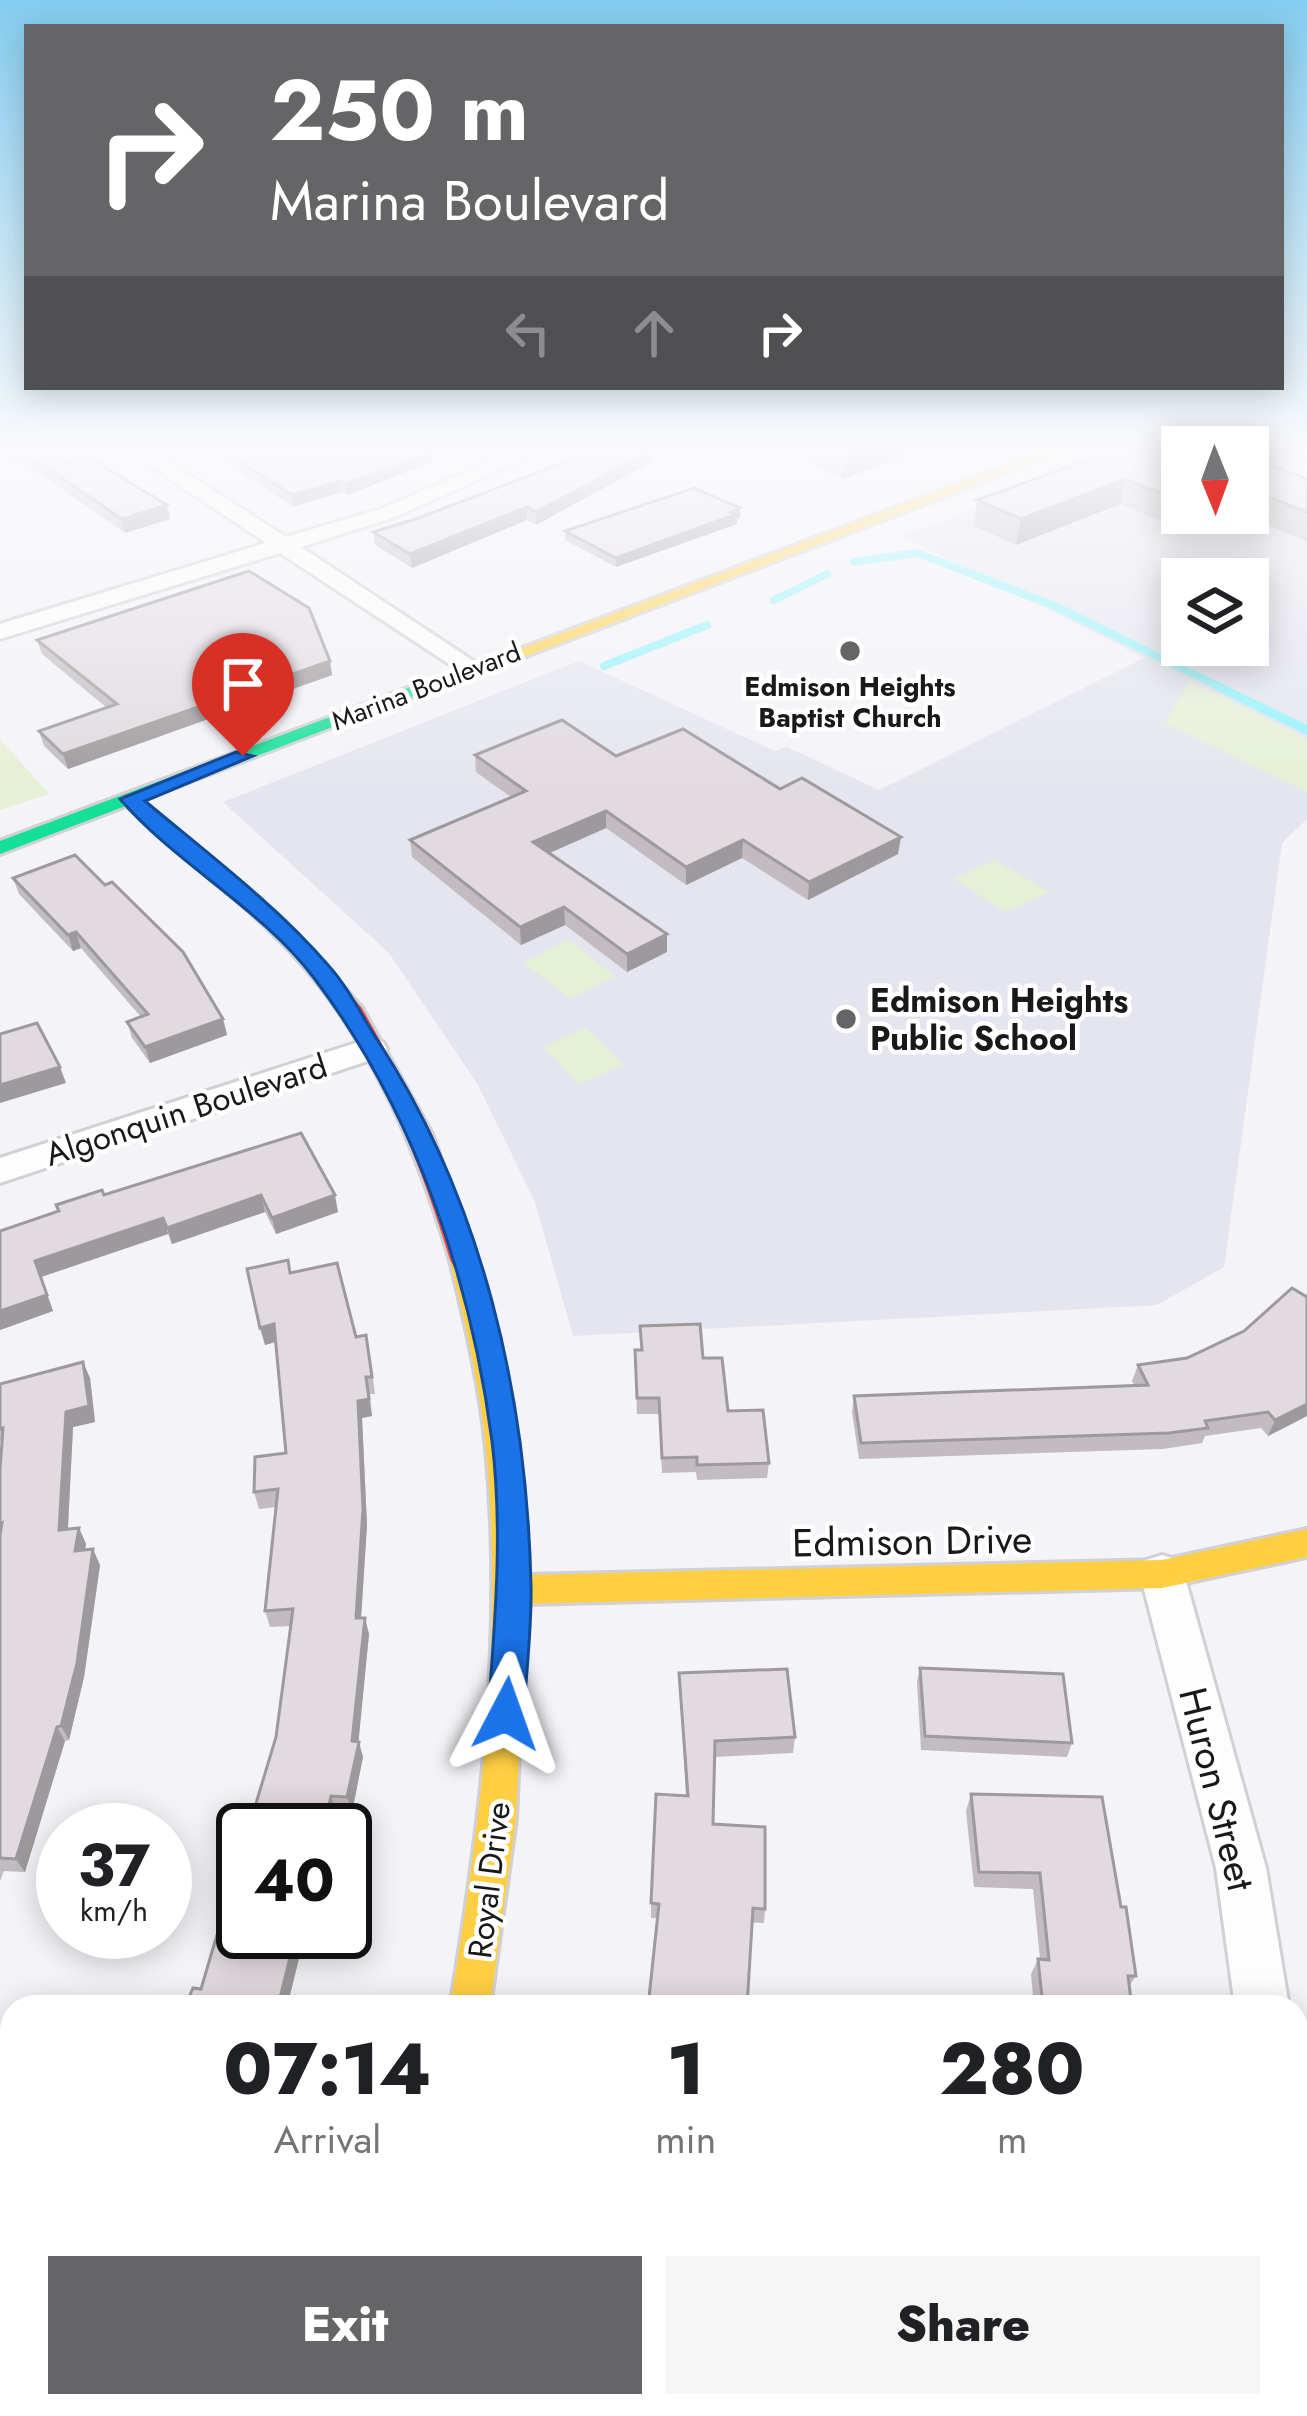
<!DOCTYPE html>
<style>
:root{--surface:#fff;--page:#f6f6f6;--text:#202124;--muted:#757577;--accent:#656568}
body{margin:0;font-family:Jost,sans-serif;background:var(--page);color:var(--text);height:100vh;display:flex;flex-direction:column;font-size:45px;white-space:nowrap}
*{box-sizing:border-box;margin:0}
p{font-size:39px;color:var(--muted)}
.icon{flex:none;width:66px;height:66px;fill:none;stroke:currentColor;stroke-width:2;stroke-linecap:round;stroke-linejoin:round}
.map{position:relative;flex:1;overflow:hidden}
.panel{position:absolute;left:0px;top:1995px;width:1308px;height:423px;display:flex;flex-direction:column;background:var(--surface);border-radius:36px 36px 0 0;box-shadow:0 6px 30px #0003}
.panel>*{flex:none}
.hud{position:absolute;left:24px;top:24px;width:1260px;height:366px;border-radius:0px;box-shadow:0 6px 30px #0003;background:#656568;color:#fff;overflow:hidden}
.needle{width:78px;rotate:179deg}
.tools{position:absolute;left:1161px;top:426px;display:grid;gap:24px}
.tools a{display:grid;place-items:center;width:108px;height:108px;border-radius:0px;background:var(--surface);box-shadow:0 6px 30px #0003;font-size:60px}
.speed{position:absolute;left:36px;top:1803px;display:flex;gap:24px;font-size:60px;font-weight:700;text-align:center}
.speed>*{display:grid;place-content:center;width:156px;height:156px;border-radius:50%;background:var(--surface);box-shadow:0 6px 30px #0003;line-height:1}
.speed small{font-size:30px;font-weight:400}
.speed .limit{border:6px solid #111;border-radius:18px;background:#fff;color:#111}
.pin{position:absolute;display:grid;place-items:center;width:102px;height:102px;color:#fff;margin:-123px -51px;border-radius:50% 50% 50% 0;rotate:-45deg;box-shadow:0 0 12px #0007}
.pin .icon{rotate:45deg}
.me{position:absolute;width:132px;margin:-66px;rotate:4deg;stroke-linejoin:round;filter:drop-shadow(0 0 9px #0008)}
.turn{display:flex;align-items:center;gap:42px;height:252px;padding:0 48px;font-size:54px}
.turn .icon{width:156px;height:156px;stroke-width:2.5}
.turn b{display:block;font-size:84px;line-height:102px}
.lanes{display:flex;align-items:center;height:114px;padding:0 48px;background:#0003;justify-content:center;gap:60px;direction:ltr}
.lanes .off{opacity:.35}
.eta{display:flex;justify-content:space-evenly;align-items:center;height:204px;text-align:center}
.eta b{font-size:72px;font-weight:800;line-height:84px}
.primary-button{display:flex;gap:24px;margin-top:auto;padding:24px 48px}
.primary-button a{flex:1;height:138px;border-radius:0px;background:var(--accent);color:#fff;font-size:48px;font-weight:800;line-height:138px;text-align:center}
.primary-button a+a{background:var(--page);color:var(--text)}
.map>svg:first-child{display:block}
.built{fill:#e4e5ee;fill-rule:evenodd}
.green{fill:#e6f0d5}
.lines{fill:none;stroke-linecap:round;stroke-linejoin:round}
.stream-far1{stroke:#92f3fb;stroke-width:8}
.stream{stroke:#92f3fb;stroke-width:9}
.street-casing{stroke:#d1d1d5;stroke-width:6}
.fast-casing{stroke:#d1d1d5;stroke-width:6}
.slow-casing{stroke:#d1d1d5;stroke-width:6}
.jam-casing{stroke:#d1d1d5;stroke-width:6}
.street{fill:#fdfdfe;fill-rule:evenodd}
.fast{fill:#16e098;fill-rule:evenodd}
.slow{fill:#ffcf43;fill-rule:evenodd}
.jam{fill:#f24e42;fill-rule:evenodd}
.wall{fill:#c2bbc0}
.shaded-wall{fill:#9e999c}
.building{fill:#e1dadf;stroke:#9e999c;stroke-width:3}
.route{fill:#1a73e8;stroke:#114b97;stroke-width:3}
.poi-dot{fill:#656568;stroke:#fff;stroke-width:4.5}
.labels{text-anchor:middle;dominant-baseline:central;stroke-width:9;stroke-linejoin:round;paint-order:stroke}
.far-street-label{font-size:27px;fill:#19191b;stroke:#fff}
.far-poi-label{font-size:27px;font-weight:bold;fill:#19191b;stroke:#fff}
.poi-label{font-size:33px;font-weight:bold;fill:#19191b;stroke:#fff;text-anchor:start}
.street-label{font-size:33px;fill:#19191b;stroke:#fff}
.near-street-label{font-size:39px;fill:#19191b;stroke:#fff}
</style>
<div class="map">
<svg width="1307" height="2416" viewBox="0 0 1307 2416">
<rect width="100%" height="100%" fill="#f3f3f8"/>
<path class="built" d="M1128 452 1182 513H1248V457L1307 476V819L1282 843 1224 1267 1157 1305 573 1336 535 1202 478 1085 389 953 223 802 579 661 775 751 787 747 879 790 1144 658 901 536ZM1182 579H1248V645H1182Z"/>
<g class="green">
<path d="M1190 681 1307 739V792L1165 723Z"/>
<path d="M0 739 49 794 0 810Z"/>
<path d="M995 860 1049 892 1006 912 954 879Z"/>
<path d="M568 940 615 976 570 998 524 963Z"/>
<path d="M586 1028 623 1065 579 1084 543 1047Z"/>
</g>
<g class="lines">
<g class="stream-far1">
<path d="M854 562 917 553 1055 606 1224 689"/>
<path d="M774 600 827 574"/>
<path d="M604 666 707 625"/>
</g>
<path class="stream" d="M1217 686 1307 730"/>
<defs>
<g id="street">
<path d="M130 452H153L286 537 381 509 513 452H539L395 517 301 547 484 668 481 673H463L280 553 0 639V624L266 543Z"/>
<path d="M371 1038 383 1042 387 1049 383 1056 0 1183V1158Z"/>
<path d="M1162 1555 1178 1560 1184 1574 1266 1868 1289 2007H1235L1216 1868 1140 1574 1146 1560Z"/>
<path d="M1296 2214 1307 2218V2416H1276L1275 2406H1296Z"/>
<path d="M340 2406H402L399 2416H337Z"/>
</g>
<g id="fast">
<path d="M1289 452H1307V460L1291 455Z"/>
<path d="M426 681 442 685 0 854V841Z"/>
</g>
<g id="slow">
<path d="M1042 452H1062L440 689 424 685Z"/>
<path d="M464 1250 474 1253 478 1260C504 1364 523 1467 525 1575L1162 1560 1307 1529V1557L1162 1588 526 1604 516 1819 490 2007H450C481 1822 504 1637 486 1449 480 1385 465 1323 450 1260L454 1253Z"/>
</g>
<path id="jam" d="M131 793 285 921 362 1008 432 1134 478 1260 474 1267H454L450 1260C416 1148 371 1037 290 951 239 897 178 853 124 803V795Z"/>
</defs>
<use href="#street" class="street-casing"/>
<use href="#fast" class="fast-casing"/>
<use href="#slow" class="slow-casing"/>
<use href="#jam" class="jam-casing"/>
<use href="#street" class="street"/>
<use href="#fast" class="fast"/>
<use href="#slow" class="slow"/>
<use href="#jam" class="jam"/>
</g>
<g class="wall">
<path d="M6 452H65L68 463 167 505 170 519 125 533 22 461 14 462Z"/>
<path d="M210 452H440L434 454V461L347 495 341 492 293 507Z"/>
<path d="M651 452V462L536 525 527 520 412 568 375 545 373 532Z"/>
<path d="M805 452H918L842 479 805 461Z"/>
<path d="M1182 452V513H1197L1170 524 1120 504 1016 545 974 526 977 500Z"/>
<path d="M1248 452 1276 457 1273 467 1307 479V541L1237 513H1248Z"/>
<path d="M740 518 737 519V524L616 567 565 540V531Z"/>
<path d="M37 640 330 661 332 675 68 769 44 746 39 731 107 708 42 654Z"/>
<path d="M475 755 616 756 780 789 898 854 808 900 742 858 686 885 606 828 549 853 667 934V952L627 972 565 925 521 945 412 857 410 840 511 797 476 772Z"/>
<path d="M13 878 223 1019 227 1035 150 1063 132 1038 127 1022 141 1017 81 948 73 951 19 894Z"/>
<path d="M301 1133 338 1212 276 1234 265 1212 172 1244 168 1234 41 1277 53 1311 0 1330V1231L104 1195Z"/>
<path d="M290 1273 370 1353 375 1394H370L372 1416 362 1418 367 1525 361 1618 369 1634 358 1742 363 1757 352 1812 336 1811 332 1830H248L276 1737 291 1626 270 1627 265 1611 276 1507 259 1509 254 1492 286 1453 276 1342 265 1345Z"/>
<path d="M1307 1297V1416L1268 1436 1261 1428 1205 1436 1202 1443 1163 1449 859 1459 852 1412 854 1396 1135 1386 1132 1381 1138 1365 1187 1358 1244 1331Z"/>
<path d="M635 1350 703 1358 728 1411 769 1463 767 1478 697 1480 696 1472 662 1473 659 1414H637Z"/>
<path d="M90 1378 95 1422 73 1427 68 1529 79 1528 86 1544 85 1550 100 1565 84 1677 69 1740 65 1741 25 1872 4 1871 0 1881V1468L2 1444 0 1440V1384Z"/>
<path d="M920 1668 1072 1743 1067 1757 921 1750 917 1682Z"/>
<path d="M679 1673 795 1737 793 1753 715 1757 713 1824 765 1909 764 1923 651 1918V1903L686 1796Z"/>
<path d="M971 1794 1121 1907 1136 1976 1129 1986 1132 2007H1034L1031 1974 1038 1959H1040L1033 1889 974 1887 966 1811Z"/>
<path d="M243 1847 322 1932 318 1951 301 1950 287 2007H185L201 1989Z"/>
<path d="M1020 2406H1132V2416H1019Z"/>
</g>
<g class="shaded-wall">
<path d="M11 452H19L22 461 14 462Z"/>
<path d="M423 452H440L434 454V461L347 495 345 484Z"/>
<path d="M648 452H651V462L536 525V512Z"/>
<path d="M845 452H918L842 479Z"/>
<path d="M1125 479 1120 504 1016 545 1021 519Z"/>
<path d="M340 481 341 492 293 507 292 495Z"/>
<path d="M1182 496V513H1197L1170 524 1176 499Z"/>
<path d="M167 505 170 519 125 533 122 519Z"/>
<path d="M527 507V520L412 568 410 554Z"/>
<path d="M740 508V518L737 519V524L616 567V558Z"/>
<path d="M330 661 332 675 68 769 63 754Z"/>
<path d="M606 811V828L534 860 533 842Z"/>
<path d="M901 837 898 854 808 900 809 882Z"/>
<path d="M743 840 742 858 686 885V867Z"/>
<path d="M564 907 565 925 521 945 520 927Z"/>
<path d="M76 932 81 948 73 951 68 935Z"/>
<path d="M667 934V952L627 972V954Z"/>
<path d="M223 1019 227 1035 150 1063 145 1047Z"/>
<path d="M60 1067 66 1083 0 1103V1085Z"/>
<path d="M261 1195 265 1212 172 1244 167 1228Z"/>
<path d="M335 1195 338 1212 276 1234 272 1218Z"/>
<path d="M163 1218 168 1234 41 1277 53 1311 0 1330V1311L35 1261Z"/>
<path d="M274 1324 278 1341 265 1345 260 1328Z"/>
<path d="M83 1362 90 1378 95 1422 73 1427 67 1545 59 1530 66 1412Z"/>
<path d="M366 1377 372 1416 362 1418 367 1525 360 1634 356 1618 358 1401Z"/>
<path d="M1307 1404V1416L1268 1436 1275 1420Z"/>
<path d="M79 1528 86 1544 82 1566 75 1551Z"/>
<path d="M93 1549 100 1565 84 1677 69 1740 61 1726Z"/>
<path d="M365 1618 369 1634 358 1747 359 1742 363 1757 352 1812 347 1797Z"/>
<path d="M57 1727 65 1741 25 1872 16 1859Z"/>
<path d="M331 1796 336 1811 332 1830H323Z"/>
<path d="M314 1932H322L318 1951 312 1938Z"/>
<path d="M295 1937 301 1950 287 2007H279Z"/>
<path d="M155 2406H167L163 2416H151Z"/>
</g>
<g class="building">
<path d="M24 452H65L68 463 88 457 167 505 122 519Z"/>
<path d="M225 452H430L345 484 340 481 292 495Z"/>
<path d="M591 452H648L536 512 527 507 410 554 373 532 416 519Z"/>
<path d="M1110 452H1182V496L1176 499 1125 479 1021 519 977 500Z"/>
<path d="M1248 452H1263L1276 457 1262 462 1307 479V512L1248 489Z"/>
<path d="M694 488 740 508 731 512 737 514 616 558 565 531Z"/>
<path d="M249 571 309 608 330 661 63 754 39 731 117 704 37 640Z"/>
<path d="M562 720 616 756 683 729 780 789 802 778 901 837 809 882 743 840 686 867 606 811 533 842 667 934 627 954 564 907 520 927 410 840 526 791 475 755Z"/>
<path d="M75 855 105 885 112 882 183 952 223 1019 145 1047 127 1022 148 1014 76 932 68 935 13 878Z"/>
<path d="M37 1023 60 1067 0 1085V1034Z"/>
<path d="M301 1133 335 1195 272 1218 261 1195 167 1228 163 1218 35 1261 47 1295 0 1311V1231L59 1211 56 1205 102 1190 104 1195Z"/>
<path d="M288 1260 290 1273 337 1263 356 1337 366 1335 372 1377H366L369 1399 358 1401 363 1509 356 1618H365L352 1741 359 1742 347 1797 331 1796 323 1830H248L276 1737 293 1609 265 1611 278 1489 254 1492 255 1457 286 1453 274 1324 260 1328 247 1269Z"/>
<path d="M1292 1288 1307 1297V1404L1275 1420 1268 1412 1205 1421 1208 1428 1169 1433 861 1443 854 1396 1148 1385 1138 1365 1187 1358 1244 1331Z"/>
<path d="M700 1324 703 1358H722L728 1411 763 1410 769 1463 697 1465V1457L662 1458 659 1398H637L635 1350H642L640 1326Z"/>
<path d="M83 1362 89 1406 66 1412 59 1530 79 1528 75 1551 93 1549 77 1663 61 1726 57 1727 16 1859 0 1858V1535L2 1523 0 1524V1469L3 1428 0 1429V1384Z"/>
<path d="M920 1668 1063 1674 1072 1743 925 1736Z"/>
<path d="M787 1669 795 1737 715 1741 713 1824 765 1827V1909L753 1908 747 2007H648L659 1904 651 1903 656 1794 688 1796 679 1673Z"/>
<path d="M971 1794 1102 1797 1121 1907H1126L1136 1976H1128L1132 2007H1043L1038 1959 1049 1960 1040 1873 979 1872Z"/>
<path d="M243 1847V1932H314L312 1938 295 1937 278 2006 283 2007H185L193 1988 201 1989Z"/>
<path d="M29 2406H155L151 2416H25Z"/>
<path d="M601 2406H755L753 2416H599Z"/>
<rect x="1027" y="2406" width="105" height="10"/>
</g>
<linearGradient id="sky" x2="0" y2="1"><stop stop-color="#85cdf0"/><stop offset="0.57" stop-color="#fafafc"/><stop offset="1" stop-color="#fafafc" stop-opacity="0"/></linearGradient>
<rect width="1307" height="790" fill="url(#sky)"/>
<path class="route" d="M236 752 253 756 145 801C207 853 275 904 328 965 348 987 362 1016 378 1041 483 1202 527 1396 531 1586 532 1628 526 1672 524 1714L518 1725 506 1730 493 1725 488 1714C495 1623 503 1531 492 1441 471 1279 414 1110 314 978 261 908 177 865 120 799Z"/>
<g class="poi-dot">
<circle cx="850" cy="651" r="12"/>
<circle cx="846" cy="1019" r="12"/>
</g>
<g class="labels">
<g class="far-street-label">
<text transform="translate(426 686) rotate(-21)">Marina Boulevard</text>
</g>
<g class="far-poi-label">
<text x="850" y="686">Edmison Heights<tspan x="850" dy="31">Baptist Church</tspan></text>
</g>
<g class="poi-label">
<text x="870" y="1000">Edmison Heights<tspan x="870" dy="38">Public School</tspan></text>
</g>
<g class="street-label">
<text transform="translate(186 1110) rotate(-18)">Algonquin Boulevard</text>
<text transform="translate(489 1880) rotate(-83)">Royal Drive</text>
</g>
<g class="near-street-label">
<text transform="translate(912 1541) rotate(-1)">Edmison Drive</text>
<text transform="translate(1217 1789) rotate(76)">Huron Street</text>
</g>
</g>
</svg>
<div class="tools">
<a><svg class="needle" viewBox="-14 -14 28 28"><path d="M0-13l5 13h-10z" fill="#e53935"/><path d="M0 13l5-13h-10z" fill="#757577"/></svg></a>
<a><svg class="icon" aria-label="layers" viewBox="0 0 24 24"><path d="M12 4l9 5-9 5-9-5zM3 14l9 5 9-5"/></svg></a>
</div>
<div class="speed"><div>37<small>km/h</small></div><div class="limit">40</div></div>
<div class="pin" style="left:243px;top:756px;background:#d93025"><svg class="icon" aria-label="arrive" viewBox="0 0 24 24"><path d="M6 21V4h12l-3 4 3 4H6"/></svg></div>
<svg class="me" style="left:506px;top:1714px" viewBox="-20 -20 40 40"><path d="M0-17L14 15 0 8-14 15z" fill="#1a73e8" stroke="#fff" stroke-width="4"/></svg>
<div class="hud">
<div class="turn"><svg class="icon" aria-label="right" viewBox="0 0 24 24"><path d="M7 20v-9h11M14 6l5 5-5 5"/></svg><div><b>250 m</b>Marina Boulevard</div></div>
<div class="lanes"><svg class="icon off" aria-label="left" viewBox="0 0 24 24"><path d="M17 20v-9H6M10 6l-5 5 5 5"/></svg><svg class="icon off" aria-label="ahead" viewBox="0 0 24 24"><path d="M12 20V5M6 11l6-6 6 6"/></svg><svg class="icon" aria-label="right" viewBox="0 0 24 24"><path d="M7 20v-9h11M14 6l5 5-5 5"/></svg></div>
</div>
<section class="panel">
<div class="eta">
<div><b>07:14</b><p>Arrival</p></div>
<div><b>1</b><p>min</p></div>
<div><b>280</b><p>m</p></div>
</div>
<div class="primary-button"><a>Exit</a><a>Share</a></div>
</section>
</div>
